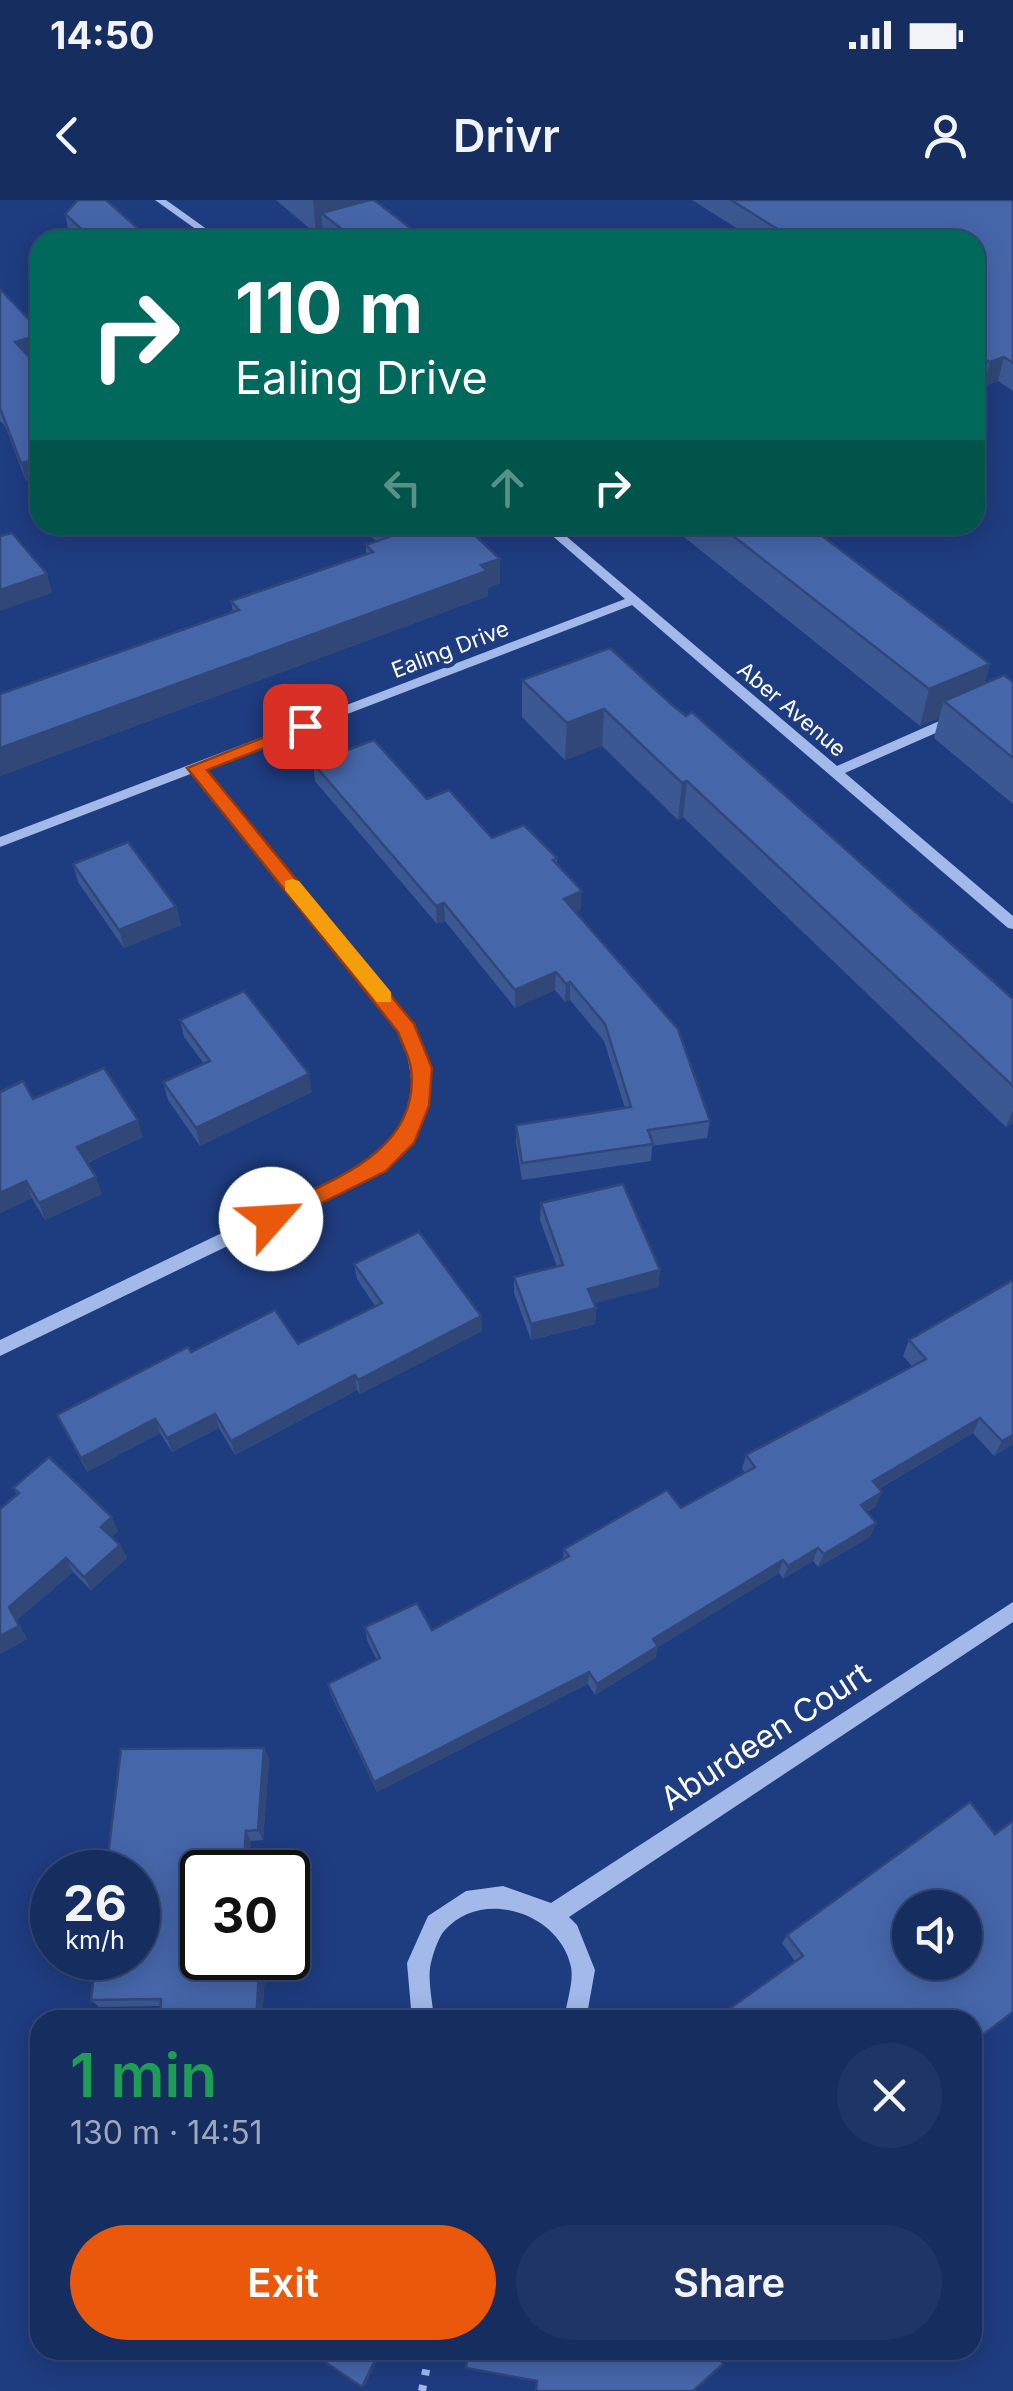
<!DOCTYPE html>
<meta charset="utf-8">
<style>
:root{--surface:#162d60;--page:#1f3566;--text:#f1f3f6;--muted:#9ea8bd;--line:#354975;--accent:#ea580c}
body{margin:0;font-family:Inter,sans-serif;background:var(--page);color:var(--text);height:100vh;display:flex;flex-direction:column;font-size:38px;white-space:nowrap}
*{box-sizing:border-box;margin:0}
p{font-size:32px;color:var(--muted)}
.icon{flex:none;width:55px;height:55px;fill:none;stroke:currentColor;stroke-width:2;stroke-linecap:round;stroke-linejoin:round}
.map{position:relative;flex:1;overflow:hidden}
.panel{position:absolute;left:30px;top:1810px;width:952px;height:350px;display:flex;flex-direction:column;background:var(--surface);border-radius:30px;box-shadow:0 5px 25px #0003,0 0 0 2px var(--line)}
.panel>*{flex:none}
.hud{position:absolute;left:30px;top:30px;width:955px;height:305px;border-radius:30px;box-shadow:0 5px 25px #0003,0 0 0 2px var(--line);background:#00695c;color:#fff;overflow:hidden}
.controls{position:absolute;left:892px;top:1690px;display:grid;gap:20px}
.controls a{display:grid;place-items:center;width:90px;height:90px;border-radius:50%;background:var(--surface);box-shadow:0 5px 25px #0003,0 0 0 2px var(--line);font-size:50px}
.speed{position:absolute;left:30px;top:1650px;display:flex;gap:20px;font-size:50px;font-weight:700;text-align:center}
.speed>*{display:grid;place-content:center;width:130px;height:130px;border-radius:50%;background:var(--surface);box-shadow:0 5px 25px #0003,0 0 0 2px var(--line);line-height:1}
.speed small{font-size:25px;font-weight:400}
.speed .limit{border:5px solid #111;border-radius:15px;background:#fff;color:#111}
.pin{position:absolute;display:grid;place-items:center;width:85px;height:85px;color:#fff;margin:-42px;border-radius:20px;box-shadow:0 5px 15px #0006}
.me{position:absolute;width:110px;margin:-55px;rotate:64deg;stroke-linejoin:round;filter:drop-shadow(0 0 8px #0008)}
.turn{display:flex;align-items:center;gap:35px;height:210px;padding:0 40px;font-size:45px}
.turn .icon{width:130px;height:130px;stroke-width:2.5}
.turn b{display:block;font-size:70px;line-height:85px}
.lanes{display:flex;align-items:center;height:95px;padding:0 40px;background:#0003;justify-content:center;gap:50px;direction:ltr}
.lanes .off{opacity:.35}
.round{display:grid;place-items:center;flex:none;width:105px;height:105px;border-radius:52px;background:var(--page)}
.headline{display:flex;align-items:center;justify-content:space-between;height:170px;padding:0 40px}
h1{font-size:60px;font-weight:600;line-height:75px;color:#1e9e55}
.action{display:flex;gap:20px;margin-top:auto;padding:20px 40px}
.action a{flex:1;height:115px;border-radius:60px;background:var(--accent);color:#fff;font-size:40px;font-weight:600;line-height:115px;text-align:center}
.action a+a{background:var(--page);color:var(--text)}
.status{display:flex;justify-content:space-between;align-items:center;height:70px;padding:0 50px;background:var(--surface);direction:ltr}
.status svg{height:28px;fill:currentColor}
header{display:flex;justify-content:space-between;align-items:center;height:130px;padding:0 40px;background:var(--surface);font-size:45px;font-weight:600}
.map>svg:first-child{display:block}
.lines{fill:none;stroke-linecap:round;stroke-linejoin:round}
.path{stroke:#a2b9e9;stroke-width:8;stroke-dasharray:6 10;stroke-linecap:butt}
.minor{fill:#a2b9e9;fill-rule:evenodd}
.wall{fill:#3c5892}
.shaded-wall{fill:#314777}
.building{fill:#4666aa;stroke:#314777;stroke-width:2.5;fill-rule:evenodd}
.route{fill:#ea580c;stroke:#983908;stroke-width:2.5}
.slow{fill:#f59e0b}
.labels{text-anchor:middle;dominant-baseline:central;stroke-width:9;stroke-linejoin:round;paint-order:stroke}
.far-street-label{font-size:22px;fill:#fff;stroke:#1e3c80}
.near-street-label{font-size:32px;fill:#fff;stroke:#1e3c80}
</style>
<div class="status"><b>14:50</b><svg viewBox="0 0 49 12"><path d="M0 12V9h3v3zM5 12V6h3v6zM10 12V3h3v9zM15 12V0h3v12zM26 1h20v11H26zM47 4h2v5h-2z"/></svg></div>
<header><svg class="icon" aria-label="back" viewBox="0 0 24 24"><path d="M15 5l-7 7 7 7"/></svg>Drivr<svg class="icon" aria-label="person" viewBox="0 0 24 24"><circle cx="12" cy="8" r="4"/><path d="M4 21q1-7 8-7t8 7"/></svg></header>
<div class="map">
<svg width="1013" height="2191" viewBox="0 0 1013 2191">
<rect width="100%" height="100%" fill="#1e3c80"/>
<g class="lines">
<path class="path" d="M422 2191 430 2150"/>
<g class="minor">
<path d="M155 0H166L222 40H211Z"/>
<path d="M540 325H553L837 566 953 515H963V521L845 573 1013 716V729L1008 728 632 405 204 569 412 825C441 886 428 922 385 970L0 1156V1140L373 960C416 915 419 890 400 831L193 573 0 647V637L625 399Z"/>
<path d="M1013 1402V1422L569 1717 577 1725 595 1770 586 1820H564C566 1804 574 1782 571 1767 560 1713 482 1687 444 1731 439 1737 434 1751 432 1759 426 1776 433 1802 434 1820H412L407 1763 428 1716 466 1691 503 1686 551 1703Z"/>
</g>
</g>
<g class="wall">
<path d="M276 0H363V2L426 40H323V32L316 34Z"/>
<path d="M692 0H1013V191L998 181 984 186 975 180V40H755Z"/>
<path d="M65 14 151 40H73L70 37Z"/>
<path d="M0 89 40 131V154L29 157 40 168V278L26 281 5 226 0 221Z"/>
<path d="M360 325H464L500 383 488 388V396L0 576V494L233 412 231 401 366 354V345L376 341Z"/>
<path d="M669 325H808L990 464 984 484 1013 482V604L934 538 939 518 920 526Z"/>
<path d="M522 480 671 504 1013 799V923L1006 927 683 617 678 620 602 546 565 560 522 517Z"/>
<path d="M313 563 427 599 492 638 557 658V665L581 709 576 712 710 921 707 938 652 946 651 961 522 980 516 942V925L625 908 604 841 570 800 565 802 555 790 515 808 445 721 437 724 315 581Z"/>
<path d="M73 664 176 707 181 725 124 748 78 682Z"/>
<path d="M180 820 312 892 200 946 168 900 163 882 204 864 184 837Z"/>
<path d="M33 899 143 937 87 963 102 994 45 1020 32 998 0 1013Z"/>
<path d="M541 1003 660 1070 658 1087 594 1103 596 1108 595 1124 531 1140 514 1093V1077L557 1067 540 1020Z"/>
<path d="M354 1064 481 1116 482 1131 360 1194 357 1190 235 1255 219 1228 172 1252 160 1233 87 1272 57 1215 191 1152 298 1144 375 1106 357 1079Z"/>
<path d="M1013 1080V1244L994 1256 973 1233 880 1288 876 1306 867 1312 876 1323 870 1337 818 1367 813 1361 783 1379 779 1373 658 1447 655 1458 595 1495 588 1484 377 1592 331 1495 328 1484 377 1460 367 1440 365 1427 432 1430 563 1359 564 1349 681 1308 745 1273 742 1269 746 1255 912 1166 903 1156 909 1140Z"/>
<path d="M13 1288 118 1331 111 1337 120 1345 127 1358 91 1390 73 1372 17 1420 27 1439 0 1454 17 1295Z"/>
<path d="M264 1548 269 1559 263 1640 251 1641 202 1672 266 1758 262 1820H160L161 1806 99 1807 91 1800Z"/>
<path d="M787 1735 972 1820H718L722 1814 795 1761 782 1743Z"/>
</g>
<g class="shaded-wall">
<path d="M313 0H363L365 21 321 13 323 32 316 34Z"/>
<path d="M40 135V154L19 160 15 142Z"/>
<path d="M1004 157 998 181 984 186 990 162Z"/>
<path d="M40 259V278L26 281 21 263Z"/>
<path d="M500 359V383L488 388V396L0 576V548Z"/>
<path d="M47 374 52 393 0 411V390Z"/>
<path d="M990 464 979 501H944L939 518 920 526 929 489Z"/>
<path d="M604 509 602 546 565 560 567 523Z"/>
<path d="M687 581 683 617 678 620 682 583Z"/>
<path d="M582 691 581 709 564 717V699Z"/>
<path d="M444 703 445 721 437 724 436 706Z"/>
<path d="M176 707 181 725 124 748 119 730Z"/>
<path d="M556 772 555 790 515 808V790Z"/>
<path d="M570 782V800L565 802 566 784Z"/>
<path d="M309 874 312 892 200 946 196 928Z"/>
<path d="M1013 910V923L1006 927Z"/>
<path d="M138 920 143 937 83 964 77 947Z"/>
<path d="M96 977 102 994 45 1020 39 1003Z"/>
<path d="M26 981 32 998 0 1013V993Z"/>
<path d="M660 1070 658 1087 587 1105 588 1089Z"/>
<path d="M596 1108 595 1124 531 1140V1124Z"/>
<path d="M481 1116 482 1131 360 1194 358 1180Z"/>
<path d="M355 1175 357 1190 235 1255 231 1241Z"/>
<path d="M215 1214 219 1228 172 1252 167 1238Z"/>
<path d="M980 1218 973 1233 867 1295 873 1281Z"/>
<path d="M155 1219 160 1233 87 1272 81 1258Z"/>
<path d="M1013 1235V1244L994 1256 1002 1241Z"/>
<path d="M882 1292 876 1306 855 1318 861 1305Z"/>
<path d="M112 1317 118 1331 107 1340 101 1327Z"/>
<path d="M876 1323 870 1337 818 1367 824 1354Z"/>
<path d="M120 1345 127 1358 91 1390 84 1377Z"/>
<path d="M818 1348 813 1361 783 1379 788 1366Z"/>
<path d="M66 1358 73 1372 17 1420 27 1439 0 1454V1436L9 1407Z"/>
<path d="M783 1360 779 1373 658 1447 655 1458 595 1495 597 1484 653 1439Z"/>
<path d="M589 1472 588 1484 377 1592 374 1582Z"/>
<path d="M264 1548 269 1559 263 1640 258 1630Z"/>
<path d="M246 1631 251 1641 249 1672H243Z"/>
<path d="M260 1758H266L262 1820H256Z"/>
<path d="M380 2150H382L365 2186 362 2187Z"/>
</g>
<g class="building">
<path d="M78 0H106L151 40H93L65 14Z"/>
<path d="M370 0H374L426 40H356L321 13Z"/>
<path d="M731 0H1013V163L1004 157 990 162 975 153V40H795Z"/>
<path d="M0 89 40 131V135L15 142 40 168V259L21 263 0 208Z"/>
<path d="M384 325H464L500 359 481 365 487 371 0 548V494L239 410 231 401 373 352 366 345 394 335Z"/>
<path d="M719 325H808L990 464 929 489Z"/>
<path d="M12 333 47 374 0 390V336Z"/>
<path d="M610 448 671 504 686 516 692 512 1013 799V886L687 581 682 583 604 509 567 523 522 480Z"/>
<path d="M1004 475 1013 482V558L944 501Z"/>
<path d="M374 540 427 599 449 590 492 638 524 625 557 658 553 660 582 691 564 699 678 829 710 921 648 930 653 944 522 963 516 925 631 907 605 824 570 782 566 784 556 772 515 790 444 703 436 706 313 563Z"/>
<path d="M128 642 176 707 119 730 73 664Z"/>
<path d="M244 791 309 874 196 928 163 882 210 861 180 820Z"/>
<path d="M104 868 138 920 77 947 96 977 39 1003 26 981 0 993V892L23 881 33 899Z"/>
<path d="M623 984 660 1070 588 1089 596 1108 531 1124 514 1077 563 1065 541 1003Z"/>
<path d="M419 1032 481 1116 358 1180 355 1175 231 1241 215 1214 167 1238 155 1219 81 1258 57 1215 188 1147 191 1152 275 1110 298 1144 382 1103 354 1064Z"/>
<path d="M1013 1080V1235L1002 1241 980 1218 873 1281 882 1292 861 1305 876 1323 824 1354 818 1348 788 1366 783 1360 653 1439 658 1446 597 1484 589 1472 374 1582 328 1484 380 1458 365 1427 417 1403 432 1430 569 1356 564 1349 667 1290 681 1308 755 1267 746 1255 926 1159 909 1140Z"/>
<path d="M49 1257 112 1317 101 1327 120 1345 84 1377 66 1358 9 1407 19 1426 0 1436V1309L19 1293 13 1288Z"/>
<path d="M264 1548 258 1630 246 1631 243 1672H202V1758H260L256 1820H160L161 1799 91 1800 96 1758H138V1672H106L121 1549Z"/>
<path d="M970 1602 995 1634 1013 1621V1812L972 1843V1820H725L722 1814 803 1756 787 1735ZM910 1708H965V1762H910Z"/>
<path d="M307 2150H380L362 2187Z"/>
<path d="M468 2150H714L723 2164 693 2191H536L537 2181 466 2168Z"/>
</g>
<path class="route" d="M305 521 314 526 311 530 207 570 414 824 432 868 429 906 414 943 386 971 271 1028 260 1019 263 1013C325 982 421 955 411 869 410 857 402 844 398 832L187 568Z"/>
<path class="slow" d="M292 679 299 681 391 792V802H377L285 690V681Z"/>
<g class="labels">
<g class="far-street-label">
<text transform="translate(450 449) rotate(-21)">Ealing Drive</text>
<text transform="translate(792 509) rotate(40)">Aber Avenue</text>
</g>
<g class="near-street-label">
<text transform="translate(765 1536) rotate(-33)">Aburdeen Court</text>
</g>
</g>
</svg>
<div class="controls">
<a><svg class="icon" aria-label="sound" viewBox="0 0 24 24"><path d="M4 9h4l5-4v14l-5-4H4zM17 9q2 3 0 6"/></svg></a>
</div>
<div class="speed"><div>26<small>km/h</small></div><div class="limit">30</div></div>
<div class="pin" style="left:305px;top:526px;background:#d93025"><svg class="icon" aria-label="arrive" viewBox="0 0 24 24"><path d="M6 21V4h12l-3 4 3 4H6"/></svg></div>
<svg class="me" style="left:271px;top:1019px" viewBox="-20 -20 40 40"><circle r="19" fill="#fff"/><path d="M0-13L10 11 0 6-10 11z" fill="#ea580c"/></svg>
<div class="hud">
<div class="turn"><svg class="icon" aria-label="right" viewBox="0 0 24 24"><path d="M7 20v-9h11M14 6l5 5-5 5"/></svg><div><b>110 m</b>Ealing Drive</div></div>
<div class="lanes"><svg class="icon off" aria-label="left" viewBox="0 0 24 24"><path d="M17 20v-9H6M10 6l-5 5 5 5"/></svg><svg class="icon off" aria-label="ahead" viewBox="0 0 24 24"><path d="M12 20V5M6 11l6-6 6 6"/></svg><svg class="icon" aria-label="right" viewBox="0 0 24 24"><path d="M7 20v-9h11M14 6l5 5-5 5"/></svg></div>
</div>
<section class="panel">
<div class="headline"><div><h1>1 min</h1><p>130 m · 14:51</p></div><a class="round"><svg class="icon" aria-label="close" viewBox="0 0 24 24"><path d="M6 6l12 12M18 6L6 18"/></svg></a></div>
<div class="action"><a>Exit</a><a>Share</a></div>
</section>
</div>
